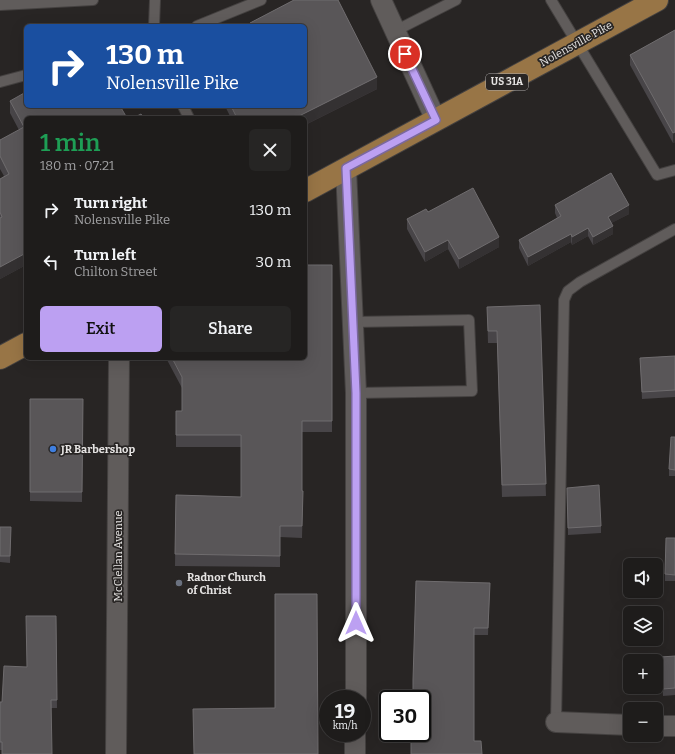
<!DOCTYPE html>
<meta charset="utf-8">
<style>
:root{--surface:#1e1c1b;--page:#262524;--text:#f1f3f6;--muted:#a1a1a3;--line:#3c3a3a;--accent:#bca0f2}
body{margin:0;font-family:Bitter,serif;background:var(--page);color:var(--text);height:100vh;display:flex;flex-direction:column;font-size:15px;white-space:nowrap}
*{box-sizing:border-box;margin:0}
p{font-size:13px;color:var(--muted)}
.icon{flex:none;width:22px;height:22px;fill:none;stroke:currentColor;stroke-width:2;stroke-linecap:round;stroke-linejoin:round}
.map{position:relative;flex:1;overflow:hidden}
.panel{position:absolute;left:24px;top:116px;width:283px;height:244px;display:flex;flex-direction:column;background:var(--surface);border-radius:6px;box-shadow:0 4px 16px #0002,0 0 0 1px var(--line)}
.panel>*{flex:none}
.banner{position:absolute;left:24px;top:24px;width:283px;height:84px;border-radius:6px;box-shadow:0 4px 16px #0002,0 0 0 1px var(--line);background:#1a4fa0;color:#fff;overflow:hidden}
.tools{position:absolute;left:623px;top:558px;display:grid;gap:8px}
.tools a{display:grid;place-items:center;width:40px;height:40px;border-radius:6px;background:var(--surface);box-shadow:0 4px 16px #0002,0 0 0 1px var(--line);font-size:20px}
.speed{position:absolute;left:319px;top:690px;display:flex;gap:8px;font-size:20px;font-weight:700;text-align:center}
.speed>*{display:grid;place-content:center;width:52px;height:52px;border-radius:50%;background:var(--surface);box-shadow:0 4px 16px #0002,0 0 0 1px var(--line);line-height:1}
.speed small{font-size:10px;font-weight:400}
.speed .limit{border:2px solid #111;border-radius:6px;background:#fff;color:#111}
.pin{position:absolute;display:grid;place-items:center;width:34px;height:34px;color:#fff;margin:-17px;border:2px solid #fff;border-radius:50%;box-shadow:0 1px 4px #0007}
.me{position:absolute;width:44px;margin:-22px;rotate:0deg;stroke-linejoin:round;filter:drop-shadow(0 0 3px #0008)}
.turn{display:flex;align-items:center;gap:14px;height:84px;padding:0 16px;font-size:18px}
.turn .icon{width:52px;height:52px;stroke-width:2.5}
.turn b{display:block;font-size:28px;line-height:34px}
.round{display:grid;place-items:center;flex:none;width:42px;height:42px;border-radius:6px;background:var(--page)}
.overview{display:flex;align-items:center;justify-content:space-between;height:68px;padding:0 16px}
h1{font-size:24px;font-weight:600;line-height:30px;color:#1e9e55}
.primary-button{display:flex;gap:8px;margin-top:auto;padding:8px 16px}
.primary-button a{flex:1;height:46px;border-radius:6px;background:var(--accent);color:#111;font-size:16px;font-weight:600;line-height:46px;text-align:center}
.primary-button a+a{background:var(--page);color:var(--text)}
ul{padding:0;list-style:none}
li{display:flex;align-items:center;gap:12px;height:52px;padding:0 16px}
li div{flex:1}
li b{display:block;font-size:15px}
li em{font-style:normal}
.map>svg:first-child{display:block}
.lines{fill:none;stroke-linecap:round;stroke-linejoin:round}
.lane-casing{stroke:#444140;stroke-width:12}
.street-casing{stroke:#444140;stroke-width:22}
.primary-casing{stroke:#444140;stroke-width:24}
.lane{stroke:#605c5b;stroke-width:10}
.street{stroke:#605c5b;stroke-width:20}
.primary{stroke:#987546;stroke-width:22}
.wall{fill:#484548}
.shaded-wall{fill:#343132}
.building{fill:#595658;stroke:#6f6c6e}
.route-casing{stroke:#7a689d;stroke-width:10}
.route{stroke:#bca0f2;stroke-width:7}
.shop-dot{fill:#3f7fe0;stroke:#282524;stroke-width:1.5}
.worship-dot{fill:#6b7280;stroke:#282524;stroke-width:1.5}
.labels{text-anchor:middle;dominant-baseline:central;stroke-width:3.5;stroke-linejoin:round;paint-order:stroke}
.shield{fill:#282524;stroke:#adabaa;stroke-width:1}
.shield-label{font-size:10px;font-weight:bold;fill:#e6e4e3}
.street-label{font-size:11px;fill:#e6e4e3;stroke:#282524}
.poi-label{font-size:11px;font-weight:bold;fill:#e6e4e3;stroke:#282524;text-anchor:start}
</style>
<div class="map">
<svg width="675" height="754" viewBox="0 0 675 754">
<rect width="100%" height="100%" fill="#282524"/>
<g class="lines">
<defs>
<g id="lane">
<path d="M551 0 657 175 675 170"/>
<path d="M0 5 93 0"/>
<path d="M154 26 155 0"/>
<path d="M197 26 261 0"/>
<path d="M395 31 456 0"/>
<path d="M0 82 26 75"/>
<path d="M183 106 189 118"/>
<path d="M353 322 469 320 472 391 356 393"/>
<path d="M556 722 564 300 568 291 580 282 675 229"/>
</g>
<g id="street">
<path d="M381 0 436 120"/>
<path d="M346 169 356 393V699"/>
<path d="M556 722 630 725"/>
<path d="M656 726H675"/>
<path d="M116 754 119 358"/>
<path d="M355 754V733"/>
</g>
<g id="primary">
<path d="M305 191 657 0"/>
<path d="M0 358 26 344"/>
</g>
</defs>
<use href="#lane" class="lane-casing"/>
<use href="#street" class="street-casing"/>
<use href="#primary" class="primary-casing"/>
<use href="#lane" class="lane"/>
<use href="#street" class="street"/>
<use href="#primary" class="primary"/>
</g>
<g class="wall">
<path d="M294 0H338L377 77V89L305 125V118H231L225 106H305V26H250V23Z"/>
<path d="M675 30V142L673 143 630 65V55Z"/>
<path d="M10 101 26 106 62 107 120 106 26 118V265L0 279V179L4 176 0 169V140L19 130 10 113Z"/>
<path d="M555 205 629 214 611 223 613 234 593 245 588 236 572 245 571 242 528 266 519 248V240L557 218 555 213Z"/>
<path d="M428 212 499 247 459 269 448 249 425 262 407 229V219Z"/>
<path d="M332 265V432H302V491L303 502 302 538 280 537V567L175 566 176 495 241 497V447H176V411H182V388L166 358H305Z"/>
<path d="M540 305 546 496 502 497 497 343H488L487 307Z"/>
<path d="M675 356V397L642 399 640 358Z"/>
<path d="M30 399H83L82 502 30 501Z"/>
<path d="M675 437V476H669V469Z"/>
<path d="M567 488 601 526V533L568 535Z"/>
<path d="M0 527H11L10 563 0 562Z"/>
<path d="M675 538V581H665V574Z"/>
<path d="M490 583 488 635H474L414 742Z"/>
<path d="M56 616 57 708H51L2 750H0V702H2L27 667Z"/>
<path d="M675 656V695L663 696 661 657Z"/>
</g>
<g class="shaded-wall">
<path d="M377 77V89L305 125V118H295Z"/>
<path d="M675 132V142L673 143V133Z"/>
<path d="M629 205V214L608 225V217Z"/>
<path d="M613 226V234L593 245V237Z"/>
<path d="M588 228V236L572 245V237Z"/>
<path d="M571 234V242L528 266V257Z"/>
<path d="M499 237V247L459 269V259Z"/>
<path d="M448 240V249L425 262V252Z"/>
<path d="M26 253V265L0 279V267Z"/>
</g>
<g class="building">
<path d="M294 0H338L377 77 295 118H237L231 106H305V26H251L250 23Z"/>
<path d="M675 30V132L673 133 630 55Z"/>
<path d="M26 92V106H61L62 107 64 106H120L127 118H26V253L0 267V218L2 217 0 212V179L9 174 0 156V140L24 127 10 101Z"/>
<path d="M141 114 144 118H133Z"/>
<path d="M611 173 629 205 608 217 613 226 593 237 588 228 572 237 571 234 528 257 519 240 561 216 555 205Z"/>
<path d="M473 188 499 237 459 259 448 240 425 252 407 219 426 209 428 212Z"/>
<path d="M305 265H332V421H302V491H303L302 526H280V556L175 554 176 495 241 497V435H176V411H182V377L172 358H305Z"/>
<path d="M540 305 546 484 502 485 497 331H488L487 307Z"/>
<path d="M675 356V390L642 392 640 358Z"/>
<path d="M30 399H83L82 492H30Z"/>
<path d="M671 437H675V470L669 469Z"/>
<path d="M599 485 601 526 568 528 567 488Z"/>
<path d="M0 527H11L10 556H0Z"/>
<path d="M666 538H675V575L665 574Z"/>
<path d="M416 581 490 583 488 628H474V741H481L482 754H411V742H414V733H422V699H413V680Z"/>
<path d="M275 594H317L318 754H194L193 709 275 708Z"/>
<path d="M26 616H56L57 700H51L52 754H2V742H0V702H2L4 666 27 667Z"/>
<path d="M675 656V688L663 689 661 657Z"/>
</g>
<g class="lines">
<defs>
<path id="route" d="M356 623V393L346 168 436 120 405 54"/>
</defs>
<use href="#route" class="route-casing"/>
<use href="#route" class="route"/>
</g>
<circle class="shop-dot" cx="53" cy="449" r="4"/>
<circle class="worship-dot" cx="179" cy="583" r="4"/>
<g class="labels">
<rect class="shield" x="486" y="74" width="42" height="16" rx="3"/>
<g class="shield-label">
<text x="507" y="82">US 31A</text>
</g>
<g class="street-label">
<text transform="translate(576 44) rotate(-29)">Nolensville Pike</text>
<text transform="translate(118 556) rotate(-90)">McClellan Avenue</text>
</g>
<g class="poi-label">
<text x="61" y="449">JR Barbershop</text>
<text x="187" y="577">Radnor Church<tspan x="187" dy="13">of Christ</tspan></text>
</g>
</g>
</svg>
<div class="tools">
<a><svg class="icon" aria-label="sound" viewBox="0 0 24 24"><path d="M4 9h4l5-4v14l-5-4H4zM17 9q2 3 0 6"/></svg></a>
<a><svg class="icon" aria-label="layers" viewBox="0 0 24 24"><path d="M12 4l9 5-9 5-9-5zM3 14l9 5 9-5"/></svg></a>
<a>+</a>
<a>−</a>
</div>
<div class="speed"><div>19<small>km/h</small></div><div class="limit">30</div></div>
<div class="pin" style="left:405px;top:54px;background:#d93025"><svg class="icon" aria-label="arrive" viewBox="0 0 24 24"><path d="M6 21V4h12l-3 4 3 4H6"/></svg></div>
<svg class="me" style="left:356px;top:623px" viewBox="-20 -20 40 40"><path d="M0-17L14 15 0 8-14 15z" fill="#bca0f2" stroke="#fff" stroke-width="4"/></svg>
<div class="banner">
<div class="turn"><svg class="icon" aria-label="right" viewBox="0 0 24 24"><path d="M7 20v-9h11M14 6l5 5-5 5"/></svg><div><b>130 m</b>Nolensville Pike</div></div>
</div>
<section class="panel">
<div class="overview"><div><h1>1 min</h1><p>180 m · 07:21</p></div><a class="round"><svg class="icon" aria-label="close" viewBox="0 0 24 24"><path d="M6 6l12 12M18 6L6 18"/></svg></a></div>
<ul>
<li><svg class="icon" aria-label="right" viewBox="0 0 24 24"><path d="M7 20v-9h11M14 6l5 5-5 5"/></svg><div><b>Turn right</b><p>Nolensville Pike</p></div><em>130 m</em></li>
<li><svg class="icon" aria-label="left" viewBox="0 0 24 24"><path d="M17 20v-9H6M10 6l-5 5 5 5"/></svg><div><b>Turn left</b><p>Chilton Street</p></div><em>30 m</em></li>
</ul>
<div class="primary-button"><a>Exit</a><a>Share</a></div>
</section>
</div>
